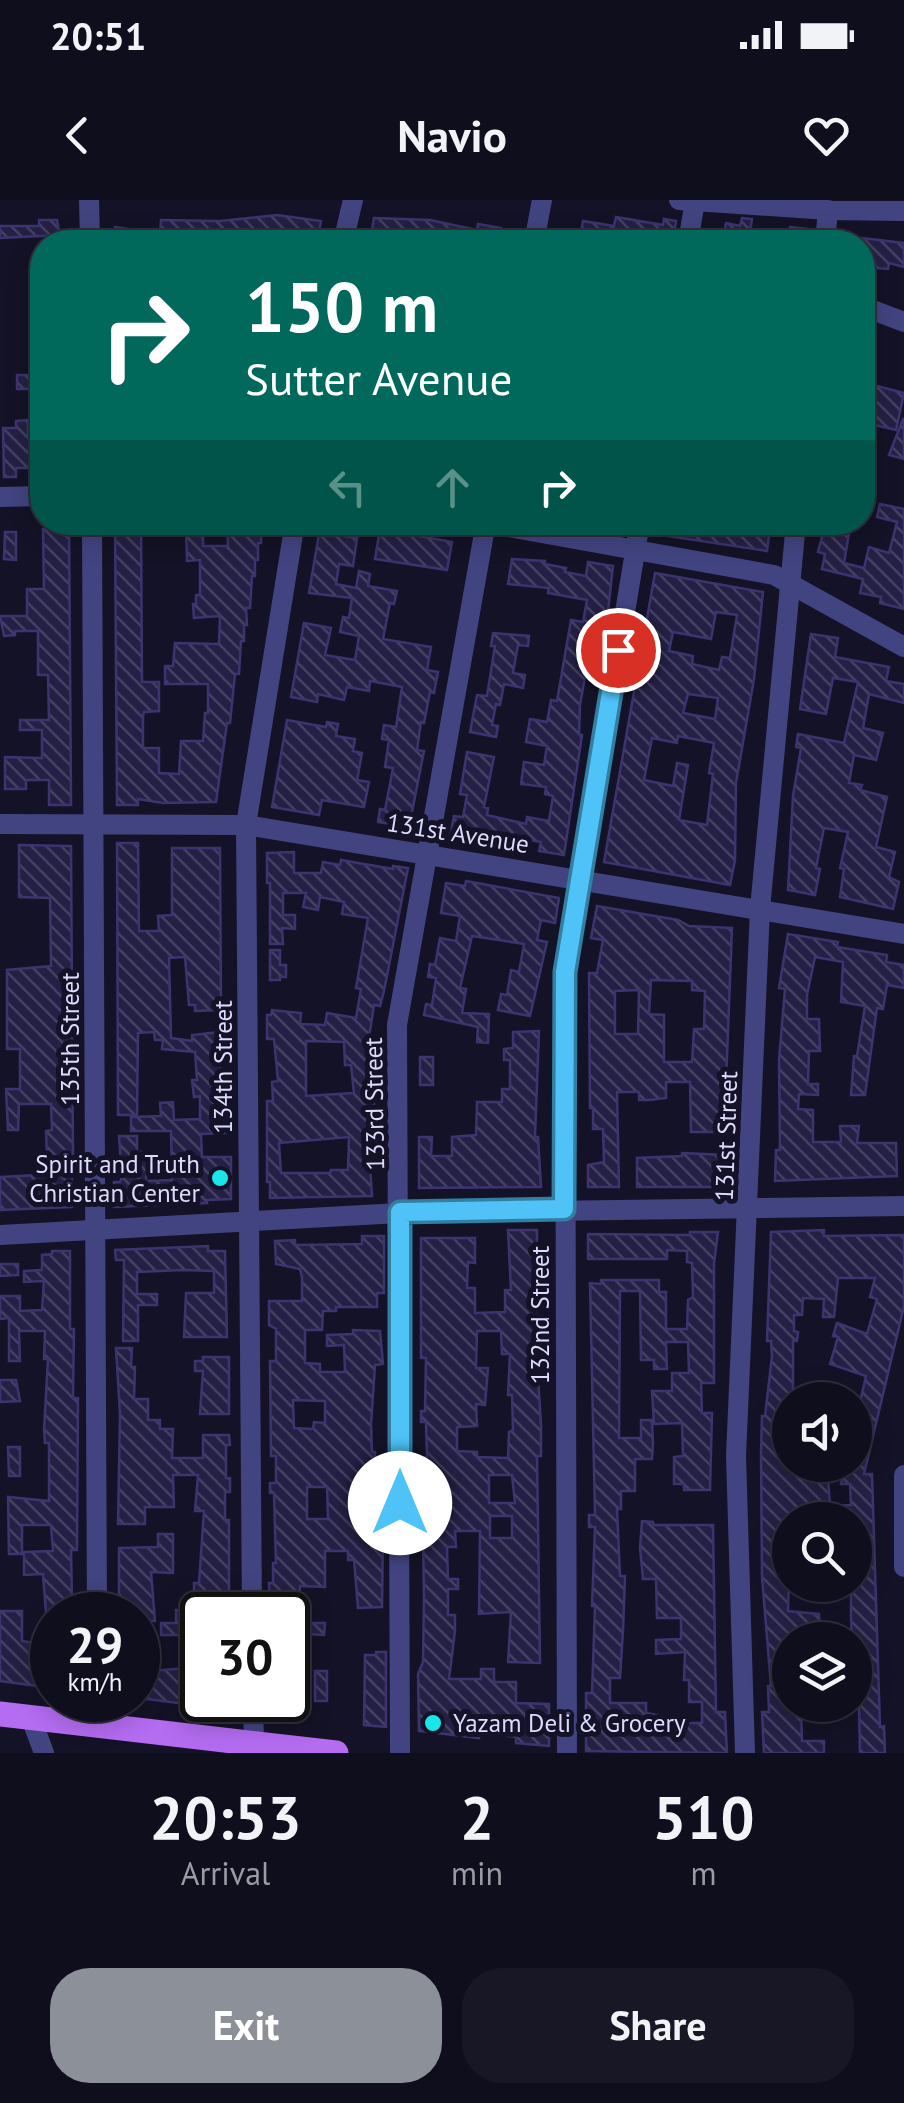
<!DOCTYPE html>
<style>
:root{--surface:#0f0e1c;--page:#181725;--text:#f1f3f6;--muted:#9b9ca3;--line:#2f2e3b;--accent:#8c9099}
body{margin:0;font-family:"PT Sans",sans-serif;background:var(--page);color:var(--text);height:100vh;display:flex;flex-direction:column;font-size:38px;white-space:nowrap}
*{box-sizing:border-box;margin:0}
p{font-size:32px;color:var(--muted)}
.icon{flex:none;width:55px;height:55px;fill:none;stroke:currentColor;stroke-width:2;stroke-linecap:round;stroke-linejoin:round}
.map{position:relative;height:1553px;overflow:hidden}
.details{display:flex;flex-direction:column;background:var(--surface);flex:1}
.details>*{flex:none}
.banner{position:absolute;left:30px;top:30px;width:845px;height:305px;border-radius:40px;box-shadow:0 5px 25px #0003,0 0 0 2px var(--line);background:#00695c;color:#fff;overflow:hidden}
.buttons{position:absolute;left:772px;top:1182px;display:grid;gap:20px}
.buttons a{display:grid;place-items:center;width:100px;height:100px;border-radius:50%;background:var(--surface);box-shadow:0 5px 25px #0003,0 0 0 2px var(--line);font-size:50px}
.speed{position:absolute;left:30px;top:1392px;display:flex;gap:20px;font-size:50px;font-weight:700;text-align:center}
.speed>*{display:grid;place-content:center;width:130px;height:130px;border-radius:50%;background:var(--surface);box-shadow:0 5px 25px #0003,0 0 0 2px var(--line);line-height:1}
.speed small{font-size:25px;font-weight:400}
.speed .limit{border:5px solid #111;border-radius:15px;background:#fff;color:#111}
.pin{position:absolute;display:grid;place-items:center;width:85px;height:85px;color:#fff;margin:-42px;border:5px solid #fff;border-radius:50%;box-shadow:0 2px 10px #0007}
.me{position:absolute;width:110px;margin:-55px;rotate:0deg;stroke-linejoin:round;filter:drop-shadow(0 0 8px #0008)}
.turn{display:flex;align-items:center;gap:35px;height:210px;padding:0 50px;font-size:45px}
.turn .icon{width:130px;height:130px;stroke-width:2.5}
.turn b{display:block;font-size:70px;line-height:85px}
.lanes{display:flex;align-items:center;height:95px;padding:0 50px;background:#0003;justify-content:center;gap:50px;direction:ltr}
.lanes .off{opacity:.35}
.eta{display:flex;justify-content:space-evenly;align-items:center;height:170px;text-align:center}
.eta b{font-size:60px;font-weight:800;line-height:70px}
.button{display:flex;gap:20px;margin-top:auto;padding:20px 50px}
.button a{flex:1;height:115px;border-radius:40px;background:var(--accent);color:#fff;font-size:40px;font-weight:800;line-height:115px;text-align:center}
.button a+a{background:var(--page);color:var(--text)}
.status{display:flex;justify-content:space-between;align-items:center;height:70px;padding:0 50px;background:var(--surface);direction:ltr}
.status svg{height:28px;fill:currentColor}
header{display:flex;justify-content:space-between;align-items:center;height:130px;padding:0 50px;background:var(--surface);font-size:45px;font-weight:800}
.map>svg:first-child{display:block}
.building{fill:url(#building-back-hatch);stroke:#3b346f;stroke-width:2.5;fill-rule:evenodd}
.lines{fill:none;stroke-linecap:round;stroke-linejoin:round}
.minor{stroke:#424481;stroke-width:20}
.major{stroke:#b46cf1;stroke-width:25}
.route-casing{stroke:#337fa1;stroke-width:25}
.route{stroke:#4fc3f7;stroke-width:18}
.poi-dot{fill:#19e6e9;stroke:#141226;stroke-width:4}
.labels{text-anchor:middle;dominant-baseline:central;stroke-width:10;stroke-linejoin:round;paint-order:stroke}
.street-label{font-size:25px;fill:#dcdbfc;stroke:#141226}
.poi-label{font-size:25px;fill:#dcdbfc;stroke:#141226;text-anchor:end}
</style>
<div class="status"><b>20:51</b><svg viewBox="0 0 49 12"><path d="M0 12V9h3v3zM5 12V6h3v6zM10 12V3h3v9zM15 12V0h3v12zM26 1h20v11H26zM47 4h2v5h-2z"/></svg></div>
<header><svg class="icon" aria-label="back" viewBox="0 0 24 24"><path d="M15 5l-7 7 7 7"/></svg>Navio<svg class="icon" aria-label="heart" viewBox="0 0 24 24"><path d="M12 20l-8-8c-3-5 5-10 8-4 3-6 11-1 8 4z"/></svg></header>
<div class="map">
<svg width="904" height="1553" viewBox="0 0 904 1553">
<defs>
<pattern id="building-back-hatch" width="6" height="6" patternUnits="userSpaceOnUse" patternTransform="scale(2.5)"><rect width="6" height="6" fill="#242045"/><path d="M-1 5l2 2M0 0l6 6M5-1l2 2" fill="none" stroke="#434061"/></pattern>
</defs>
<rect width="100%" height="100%" fill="#141226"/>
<g class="building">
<path d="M277 15 321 21 317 42H114L115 27 160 34 161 20 220 21Z"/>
<path d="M616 17 663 25 664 19 676 21 673 42H579L583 21 614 26Z"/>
<path d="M374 18 430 20 477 30 478 24 501 28 499 42H370Z"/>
<path d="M742 18 752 19 750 32 778 37V42H722L726 23 740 26Z"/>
<path d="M39 20H57L60 35 0 38V26H39Z"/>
<path d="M790 27 809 29 807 42H788Z"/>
<path d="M862 38 904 43V67L889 63 888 69 862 67Z"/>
<rect x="17" y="175" width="25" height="14"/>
<path d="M862 182 904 193 896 230 862 222Z"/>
<path d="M903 219H904V259L889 255Z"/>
<path d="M28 220V238H38V268H16V277H4L3 228H16V221Z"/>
<path d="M880 304 904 309V409L880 403 881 397 860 393 863 379 822 369 825 354 818 352 826 322H851L844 363 864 368 869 347 889 353 897 322 877 317Z"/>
<path d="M50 322H69L71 605H49V580H26V589H5V557L42 558V530H20V520H49L48 475H38V431H15V435L4 436 0 416H27V389H44L43 329H50Z"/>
<path d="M115 322H141L142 482H159V511L144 512 143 516V548H159V573L179 574 181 541H203L205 513H208V484H165V466H173L175 443 219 444 220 416 194 418 193 404H196V395H200V360L187 361 186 325H203V346H228L227 322H261V343H258V360H255V376H252L250 408H246L247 425H244V441H241L239 474H235L230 523H227L216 602 163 603 138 599V605H117Z"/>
<path d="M321 322H346L344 336 357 338 353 366 339 364 336 384 356 388 359 371 370 374 368 386 397 391 394 404 390 403 383 439 431 447 427 470 438 472 434 493 430 492 424 523 421 522 417 550 424 551 409 627 378 622 380 609 385 610 393 568 385 567 389 540 382 539 384 525 396 527 402 487 370 481 369 491 347 487 344 500 318 494 317 502 291 497 304 423 331 428 325 455 355 460 359 436 340 432 343 417 349 418 352 398 309 393Z"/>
<path d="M663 322H736L770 328 767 351 661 335Z"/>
<path d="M380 329 452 342 447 370 375 359Z"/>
<path d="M5 332H16V360L4 359Z"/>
<path d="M512 359 545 361V364L566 368 565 372 586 376 588 362 613 366 607 420 601 419 597 439 592 438 580 505 579 534 582 535 564 655 539 651 541 642 508 636 506 646 450 636 454 616 463 617 467 595 460 594 467 552 494 557 484 607 488 608 487 615 526 624 527 617 549 621 553 596 545 594 546 587 521 584 524 562 544 565 547 546 526 542 530 519 547 522 551 500 557 501 571 420 583 422 587 400 548 393 549 388 508 384Z"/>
<path d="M655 373 763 392 754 479 736 583 735 660 730 685 604 662ZM716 412 737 415 730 458 722 457 719 470 692 464 693 456 669 451 673 432 711 439ZM688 494 718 498 715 519 683 513ZM678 536 714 543 709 573 713 574 707 625 679 620 688 565 677 563 673 586 644 580 652 538 677 543Z"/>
<path d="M493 433 529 436 528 446 518 445 513 473 525 475 523 488 504 484 500 505 496 504 492 525 498 526 496 537 470 532 477 495 487 496 495 446H491Z"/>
<path d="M811 434 838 438 835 457 889 467 886 481 904 484V503L869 494 863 528 883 533 876 560 854 555 849 583 862 585 860 590 887 597 876 647 895 652 889 677 899 682 893 709 840 697 844 669 840 668 848 632 824 628 816 668 820 669 815 695 788 690 793 596 801 548 796 547 798 534 844 543 858 482 833 478 826 514 800 509Z"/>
<path d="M287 520 326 527 327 522 338 524 336 536 355 539 353 551 362 553 357 580 369 582 364 607 322 600 319 615 272 607Z"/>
<path d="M117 643H138L139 731H159L158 716 172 715V648H220L221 810 195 811V805H189L185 757 169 758 171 838 192 841V835L228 831 225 862H220L222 903H227V933L201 934 202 957H231V999L207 1000V1003L114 1007V982H120L122 977 119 936H137V952H147L146 981 172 980 171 931H131V917L161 916 160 903 173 902 174 920 200 919V896L194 897 192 880H197L195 852 162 849 163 840H155L154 832 138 833 137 915H118Z"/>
<path d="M19 645 71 646 73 954H64V976H72V1007L0 1010V977L38 975 37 958H47L46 931 52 930 51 904H19L18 930H8L6 889H20V849H7V770L51 766 50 698 19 697Z"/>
<path d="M294 652V673H321L323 662 340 665 341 660 393 669V666L408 668 384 791 380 806 374 805 368 844 375 843 377 889H374V905L379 939H366L365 965H370L372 996 270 998V982H267V901H273L272 882 278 881 274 839H267V815H271L272 810 301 813 300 824 325 825 327 813 356 818 361 789 356 788 368 718 342 714 344 702 320 697 318 710 303 707 306 693H283V715H295V729L282 728 283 744H270V683H267V653ZM306 841 344 842 345 865H351L354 893 306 896ZM349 937 348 970H331L330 973H281L279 943Z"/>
<path d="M466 681 559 698 555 723 541 720 537 740 547 742 530 816 498 810 501 794 507 795 511 770 519 772 524 744 472 736 460 788 466 789 462 813 489 814 488 843 477 842 478 827 424 815 426 804 432 805 436 778 428 777 430 764 435 765 440 738 456 741 460 716 441 713 446 683 465 686Z"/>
<path d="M597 706 678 720 689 726 732 728 726 883 722 882 721 932H691L690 882H666V898L650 900H639V892H617L619 987H588V965L604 962 603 929H593V908H590L589 773H597L603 740 591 738ZM651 780 692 781V790L705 791 704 829H694L692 862H664V815L649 814ZM639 790 638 834H615V791Z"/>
<path d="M788 734 838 742 837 747 887 755 886 762 904 765V788L887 785 883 809 877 808 865 895H851L854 856H857L865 806 841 802 843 762 815 757 807 795V819H819L820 851H809L808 884H818V895L799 894 798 909 813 910V942H841L840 926H859L857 943H896L897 976 775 981 776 950H780L779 860 785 789 779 788Z"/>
<path d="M270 750H280V765H286V777H280V780H270Z"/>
<path d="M539 831 535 937H538L541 987 419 988V937H432L431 956H452V937L476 935 477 902H502V889H510V860H504V849L513 848V832Z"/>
<rect x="420" y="857" width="13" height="28"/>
<path d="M682 953 727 955V987H637V958L682 956Z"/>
<path d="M508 1030H537L536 1165H540V1176H538L541 1225V1256H537L540 1463 508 1462 511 1412 479 1414 480 1331H455L456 1347H447L448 1379H458V1389H448V1415H455V1431L449 1479H481V1469H494V1482H516V1503L549 1504V1546L516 1543V1537L500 1535H479V1538L419 1531 418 1474 423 1462 424 1398 423 1334H419L418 1313H422V1258L427 1257 426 1222H421V1211H425L426 1158H421V1038H475V1063L468 1062 467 1088H475V1113L505 1112V1090H511ZM477 1131H501L502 1154H510L508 1195H512L513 1230 509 1232 508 1258 477 1257V1252L457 1251V1227L477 1226 476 1204 485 1205 488 1168H476ZM489 1275H512L515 1303H489ZM490 1316H512V1338H490Z"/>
<path d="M824 1030V1036L904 1035V1106L864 1274H872L880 1527 884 1526 885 1553H860L859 1508H855V1440H852L851 1419V1388H855V1320H847V1317L784 1322 789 1373 788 1411 819 1414 820 1432 800 1433V1440H790V1505H801L802 1541H824V1553H764L762 1512H769L768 1486H771L762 1377 761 1253 762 1216H765L772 1156 771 1141H767L771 1032ZM838 1078H875L870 1097 877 1099 867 1134 837 1123 833 1136 838 1137 830 1164 866 1176 860 1202H855V1265H845L841 1284H850L851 1305 830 1306 828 1276H814V1268L790 1270 788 1233 789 1202 793 1200V1141H797L798 1132 794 1131V1115H802L803 1098 824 1099 823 1117H834Z"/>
<path d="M690 1032H718L714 1063V1183H701L702 1213H712L710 1290H684V1284H674V1257L683 1256 682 1223 654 1224 652 1191H672V1173H689L688 1142H666L667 1169H654V1160H641L640 1091H620L619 1238H641V1220H652L653 1244 652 1259H635V1291H621V1309H617L620 1376H625L623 1431 620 1478H610V1503H646V1513L669 1517V1523H702V1502H689V1480H684L685 1452 656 1454V1440L681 1439V1418H657L656 1379H643L640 1348 642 1321 653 1322V1325H713L716 1512H725L727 1553 586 1551V1493H592L595 1406H592L595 1327H589V1315H595L590 1083 601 1084V1080H659V1092H666V1129H687L688 1100 693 1097 692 1063 687 1062V1051L667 1050V1059H588V1034L690 1035Z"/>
<path d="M362 1036H384V1093H377V1107H336V1111H323L322 1130H305V1163L320 1164V1172H345L344 1145 327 1146V1135L353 1134V1130L380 1131 383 1164 375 1165 371 1225 372 1252H375V1259H378V1276H381V1286H377V1325H383L382 1407 358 1408 354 1360H348V1351H325V1387L300 1386 298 1412 299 1423H325L324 1435 307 1434V1445H288V1415H270L269 1383H273V1363H276L274 1293H270V1283H276V1256H271L270 1161H276V1129L269 1125V1101H302V1077L300 1069 276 1064 275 1041 295 1040V1045L362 1044ZM293 1200 325 1201V1223L314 1222 313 1229 294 1228ZM307 1287H327L328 1319H307Z"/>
<path d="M208 1046V1051H225L227 1137H184L186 1093H214V1071L183 1070 137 1072V1094H157V1105H138V1141H123L124 1060H116L115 1050Z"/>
<path d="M52 1051H70V1129H74L73 1198H78L77 1350H71L72 1401H76V1415L46 1413 43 1374 24 1375V1352L53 1351 51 1325H22V1354H9L8 1297 49 1301V1243H45L44 1230 48 1159H44L45 1131H19L20 1161H9V1118L0 1119V1096H20V1111L42 1110 44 1081 24 1082V1071L42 1070V1055L52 1054Z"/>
<path d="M0 1064H18V1075L0 1076Z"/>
<path d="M116 1148H132L131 1167H135L134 1199H148V1220H160V1229H173L172 1258H203V1235H229L230 1245H226V1278H230V1292H225V1320H229V1415H202V1506L138 1498V1467H151V1471L188 1468V1435H161V1423H176V1410L194 1411V1383H199L204 1311H195L198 1275H173L174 1307H145V1324H118L120 1214Z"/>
<path d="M203 1157H229V1214H200L203 1171H195V1161H203Z"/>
<path d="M0 1180H16L20 1201 0 1202Z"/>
<path d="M8 1247H20V1276H9Z"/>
<path d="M158 1334H173V1373L151 1372 155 1421H138V1415H119V1348L158 1347Z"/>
<path d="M0 1411H22V1441L41 1444V1462H52V1488L0 1481Z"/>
<path d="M376 1452H386V1527L364 1525 365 1455H376Z"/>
<rect x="315" y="1471" width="12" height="30"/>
</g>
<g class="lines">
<g class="minor">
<path d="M89 0 90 42"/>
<path d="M679 0 828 10 904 11"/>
<path d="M343 42 353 0"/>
<path d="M534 42 542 0"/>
<path d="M688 42 695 1"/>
<path d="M825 42 828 10"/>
<path d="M862 106 904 122"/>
<path d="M0 297 42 296"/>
<path d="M92 322 97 1415"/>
<path d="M481 322 774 375 904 447"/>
<path d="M0 624 246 625 904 734"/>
<path d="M0 1035 400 1013 904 1006"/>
<path d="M904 1275V1367"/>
<path d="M252 1415 246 625 295 322"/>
<path d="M97 1500V1527"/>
<path d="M253 1500 254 1544"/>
<path d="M31 1518 44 1553"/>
<path d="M400 1553 397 825 486 322"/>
<path d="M567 1553 565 772 640 322"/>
<path d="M745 1553 736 1256 760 709 796 322"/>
</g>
<path class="major" d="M0 1514 336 1553"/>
</g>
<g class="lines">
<defs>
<path id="route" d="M400 1303V1012L564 1009 565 772 618 450"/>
</defs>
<use href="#route" class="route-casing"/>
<use href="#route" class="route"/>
</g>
<g class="poi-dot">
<circle cx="220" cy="978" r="10"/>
<circle cx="433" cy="1523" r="10"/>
</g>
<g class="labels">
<g class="street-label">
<text transform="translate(458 633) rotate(9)">131st Avenue</text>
<text transform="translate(70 839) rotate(-90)">135th Street</text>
<text transform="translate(223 867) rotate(-90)">134th Street</text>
<text transform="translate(374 904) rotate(-91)">133rd Street</text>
<text transform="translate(726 936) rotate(-88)">131st Street</text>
<text transform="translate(540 1115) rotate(-90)">132nd Street</text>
</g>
<g class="poi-label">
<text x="200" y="964">Spirit and Truth<tspan x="200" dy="29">Christian Center</tspan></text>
<text x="453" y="1523" text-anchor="start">Yazam Deli &amp; Grocery</text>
</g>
</g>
</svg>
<div class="buttons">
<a><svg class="icon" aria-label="sound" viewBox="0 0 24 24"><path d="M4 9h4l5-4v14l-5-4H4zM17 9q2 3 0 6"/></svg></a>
<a><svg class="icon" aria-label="search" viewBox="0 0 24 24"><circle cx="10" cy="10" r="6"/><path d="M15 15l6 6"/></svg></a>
<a><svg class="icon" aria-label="layers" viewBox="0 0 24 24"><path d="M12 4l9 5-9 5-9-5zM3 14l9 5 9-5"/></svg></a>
</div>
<div class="speed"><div>29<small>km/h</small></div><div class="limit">30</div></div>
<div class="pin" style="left:618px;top:450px;background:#d93025"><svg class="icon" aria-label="arrive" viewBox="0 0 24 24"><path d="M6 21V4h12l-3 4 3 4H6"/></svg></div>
<svg class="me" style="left:400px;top:1303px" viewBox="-20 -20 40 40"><circle r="19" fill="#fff"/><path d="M0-13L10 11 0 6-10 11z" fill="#4fc3f7"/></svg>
<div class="banner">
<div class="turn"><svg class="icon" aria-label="right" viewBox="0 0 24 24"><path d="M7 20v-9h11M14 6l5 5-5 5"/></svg><div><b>150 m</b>Sutter Avenue</div></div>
<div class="lanes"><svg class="icon off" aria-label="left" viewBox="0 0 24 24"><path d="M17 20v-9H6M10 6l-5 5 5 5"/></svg><svg class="icon off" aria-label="ahead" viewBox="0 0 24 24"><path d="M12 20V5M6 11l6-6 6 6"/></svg><svg class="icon" aria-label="right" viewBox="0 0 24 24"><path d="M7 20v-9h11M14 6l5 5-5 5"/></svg></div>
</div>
</div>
<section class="details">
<div class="eta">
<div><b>20:53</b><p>Arrival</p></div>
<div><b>2</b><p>min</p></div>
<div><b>510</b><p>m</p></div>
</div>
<div class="button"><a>Exit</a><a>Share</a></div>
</section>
